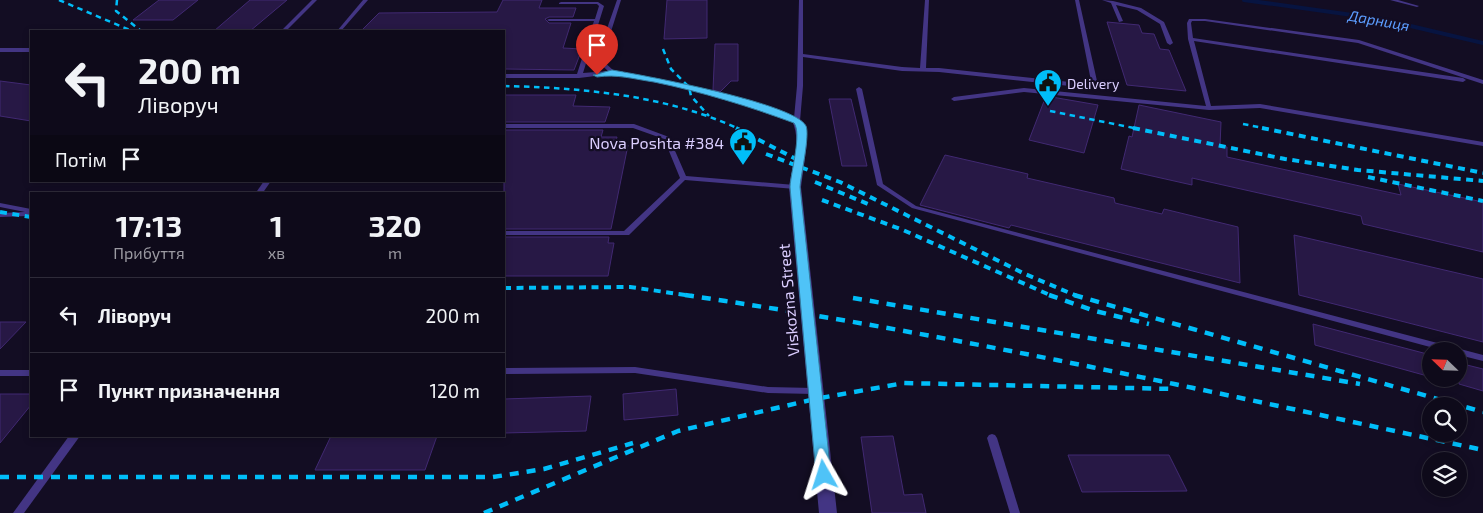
<!DOCTYPE html>
<html lang="uk">
<meta charset="utf-8">
<style>
:root{--surface:#0e0a1a;--page:#1c1827;--text:#f1f3f6;--muted:#9b9aa2;--line:#2e2b39}
body{margin:0;font-family:"Exo 2",sans-serif;background:var(--page);color:var(--text);height:100vh;display:flex;flex-direction:column;font-size:19px;white-space:nowrap}
*{box-sizing:border-box;margin:0}
p{font-size:16px;color:var(--muted)}
.icon{flex:none;width:28px;height:28px;fill:none;stroke:currentColor;stroke-width:2;stroke-linecap:round;stroke-linejoin:round}
.map{position:relative;flex:1;overflow:hidden}
.panel{position:absolute;left:30px;top:192px;width:475px;height:245px;display:flex;flex-direction:column;background:var(--surface);border-radius:0px;box-shadow:0 2px 8px #0003,0 0 0 1px var(--line)}
.panel>*{flex:none}
.guide{position:absolute;left:30px;top:30px;width:475px;height:152px;border-radius:0px;box-shadow:0 2px 8px #0003,0 0 0 1px var(--line);background:#0e0a1a;color:var(--text);overflow:hidden}
.needle{width:32px;rotate:293deg}
.tools{position:absolute;left:1422px;top:342px;display:grid;gap:10px}
.tools a{display:grid;place-items:center;width:45px;height:45px;border-radius:50%;background:var(--surface);box-shadow:0 2px 8px #0003,0 0 0 1px var(--line);font-size:25px}
.pin{position:absolute;display:grid;place-items:center;width:42px;height:42px;color:#fff;margin:-51px -21px;border-radius:50% 50% 50% 0;rotate:-45deg;box-shadow:0 0 5px #0007}
.pin .icon{rotate:45deg}
.me{position:absolute;width:55px;margin:-28px;rotate:354deg;stroke-linejoin:round;filter:drop-shadow(0 0 4px #0008)}
.turn{display:flex;align-items:center;gap:18px;height:105px;padding:0 25px;font-size:22px}
.turn .icon{width:65px;height:65px;stroke-width:2.5}
.turn b{display:block;font-size:35px;line-height:42px}
.then{display:flex;align-items:center;height:48px;padding:0 25px;background:#0003;gap:10px;font-size:19px}
.eta{display:flex;justify-content:space-evenly;align-items:center;height:85px;text-align:center}
.eta b{font-size:30px;font-weight:700;line-height:35px}
ul{padding:0;list-style:none}
li{display:flex;align-items:center;gap:15px;height:75px;padding:0 25px;border-top:1px solid var(--line)}
li div{flex:1}
li b{display:block;font-size:19px}
li em{font-style:normal}
.map>svg:first-child{display:block}
.lines{fill:none;stroke-linecap:round;stroke-linejoin:round}
.stream{stroke:#071441;stroke-width:4}
.building{fill:#271845;stroke:#412972}
.service{fill:#433584;fill-rule:evenodd}
.minor{fill:#433584;fill-rule:evenodd}
.rail-far2{stroke:#00bef9;stroke-width:2.5;stroke-dasharray:5.5 4.5;stroke-linecap:butt}
.rail-far1{stroke:#00bef9;stroke-width:4;stroke-dasharray:7 5.5;stroke-linecap:butt}
.rail{stroke:#00bef9;stroke-width:4.5;stroke-dasharray:9 8;stroke-linecap:butt}
.route{fill:#4fc3f7;stroke:#337fa1}
.labels{text-anchor:middle;dominant-baseline:central;stroke-width:4.5;stroke-linejoin:round;paint-order:stroke}
.far-poi-label{font-size:14px;fill:#dbceff;stroke:#130d23;text-anchor:start}
.far-water-label{font-size:15px;font-style:italic;fill:#5c9dff;stroke:#130d23}
.poi-label{font-size:16px;fill:#dbceff;stroke:#130d23;text-anchor:end}
.street-label{font-size:16px;fill:#dbceff;stroke:#130d23}
</style>
<div class="map">
<svg width="1483" height="513" viewBox="0 0 1483 513">
<rect width="100%" height="100%" fill="#130d23"/>
<g class="lines">
<path class="stream" d="M1244 0 1381 19 1483 43"/>
</g>
<g class="building">
<path d="M159 0H198L173 20H133Z"/>
<path d="M250 0H287L250 31H214Z"/>
<path d="M503 0H542L539 8H576L573 17H549L545 19 549 23H571L563 48 582 49 574 70 504 69V31H361L379 13 497 12Z"/>
<path d="M667 0H707V38L664 39Z"/>
<path d="M1107 22 1139 25 1142 33 1154 34 1160 49 1169 50 1186 91 1127 85Z"/>
<path d="M715 44H738V81H731L720 92 713 90Z"/>
<path d="M0 81 31 85V121L0 116Z"/>
<path d="M504 95H576L573 106 610 107 605 122H504Z"/>
<path d="M1046 96 1098 105 1084 153 1029 140Z"/>
<path d="M829 99H851L867 166H842Z"/>
<path d="M1139 105 1221 122 1220 146 1227 147V157L1401 195 1398 184 1483 202V252L1363 224 1361 216 1192 178V185L1121 169 1129 136 1132 137Z"/>
<path d="M504 130H603L601 137H617L615 145H628L611 229H504Z"/>
<path d="M945 155 1028 174 1027 178 1114 198 1115 203 1162 214 1164 209 1238 227 1240 283 1011 225 1009 228 920 205Z"/>
<path d="M1294 235 1483 279V342L1299 295Z"/>
<path d="M504 237H609L608 243H614L608 276H504Z"/>
<path d="M0 322H26L0 349Z"/>
<path d="M1313 324 1431 355V377L1315 345Z"/>
<path d="M1459 363 1483 369V391L1459 384Z"/>
<path d="M676 389 678 415 624 420 623 394Z"/>
<path d="M0 394H31V405L0 443Z"/>
<path d="M591 396 586 431 504 433V399Z"/>
<path d="M331 436H437L425 470H315Z"/>
<path d="M893 436 904 495 922 494 926 513H872L861 437Z"/>
<path d="M1068 455H1169L1187 491 1082 492Z"/>
</g>
<g class="lines">
<g class="service">
<path d="M312 0H317L286 31H281Z"/>
<path d="M363 0H368L341 31H337Z"/>
<path d="M617 0H621L602 60 614 71 691 86 758 105 794 118 797 86 799 0H803V54L902 67 920 68 925 0H929L926 68H939L1079 83 1090 82 1091 81 1075 0H1079L1097 81 1094 85 1079 87 939 72 902 71 803 57V86L800 121 797 123 754 107 688 89 612 74 579 78H504V74H577L594 21H549L547 20 549 19H595L599 6 597 4H559V3L561 2H598L604 6 583 73 608 71 596 60Z"/>
<path d="M1102 0 1113 1 1141 8 1164 22 1173 43 1170 45 1167 43 1160 24 1137 10 1116 5 1123 21 1119 22 1111 3Z"/>
<path d="M1390 0H1398L1419 6 1417 7Z"/>
<path d="M1189 19H1205L1359 40 1483 80V84L1358 43 1205 21H1192L1191 23 1193 38 1463 78 1466 80 1463 82 1194 41 1211 106 1260 104 1483 142V146L1260 108 1209 110 1024 92 954 101 951 99 954 97 1024 88 1206 106 1188 39 1187 23Z"/>
<rect x="0" y="48" width="31" height="4"/>
<path d="M859 87 862 89 883 184 916 206 1483 355V361L1459 355V351H1445L912 208 877 185 856 89Z"/>
<path d="M504 124H634L669 137 686 176 795 185 798 187 795 189 685 180 629 235H504V231H624L680 178 664 139 633 128H504Z"/>
<path d="M264 181H271L262 194H255Z"/>
<path d="M0 203 31 209V214L28 216 0 217V213L25 212 0 207Z"/>
<path d="M635 367 768 387 814 388 817 389 818 391 817 393 814 394 768 393 635 373 504 374V368Z"/>
<rect x="0" y="370" width="31" height="6"/>
<path d="M992 434 995 435 997 438 1020 513H1010L987 438 989 435Z"/>
<path d="M69 436H80L24 513H13Z"/>
</g>
<path class="minor" d="M797 118 802 121 805 127 807 143 801 187 837 513H819L789 187C792 166 802 141 792 121Z"/>
<g class="rail-far2">
<path d="M59 0 132 31"/>
<path d="M117 0 116 11 141 31"/>
<path d="M663 49 671 69 689 87 691 96 709 116"/>
<path d="M504 86C583 88 666 95 739 129"/>
<path d="M1050 111 1139 129"/>
<path d="M1243 124 1268 129"/>
</g>
<g class="rail-far1">
<path d="M736 128 798 160"/>
<path d="M1133 128 1285 159 1358 170 1483 181"/>
<path d="M1262 128 1483 173"/>
<path d="M766 154 840 182 1025 274 1077 296"/>
<path d="M1368 177 1483 201"/>
<path d="M815 182 868 204"/>
<path d="M822 200 903 230 1052 296"/>
<path d="M0 212 31 217"/>
<path d="M504 288 630 287 693 296"/>
</g>
<g class="rail">
<path d="M685 295C953 334 1218 393 1483 450"/>
<path d="M1049 295 1095 311 1149 324"/>
<path d="M1074 295 1483 412"/>
<path d="M853 298 1360 384"/>
<path d="M0 477H493L544 469 633 443"/>
<path d="M484 513 678 431 815 399 904 383 1175 389"/>
</g>
</g>
<path class="route" d="M612 70C642 75 795 103 806 126 810 135 801 174 800 187L831 475 829 480 824 481 818 480 816 475 790 187C791 171 802 133 794 123 748 106 702 92 654 82 633 79 617 74 597 77L593 75Z"/>
<defs>
<symbol id="civic-pin" viewBox="-11 -11 22 30"><path d="M0 17L-7.5 6A9.5 9.5 0 1 1 7.5 6Z" fill="#00bef9" stroke="#130d23"/><path d="M-.6-6.5H3V-4.5H.6V-3L4-1V1h2V6H-6V1h2V-1L-.6-3ZM-1.2 2.5V6h2.4V2.5Z" fill="#111"/></symbol>
</defs>
<g fill-rule="evenodd">
<use href="#civic-pin" x="1032" y="67" width="32" height="43"/>
<use href="#civic-pin" x="727" y="126" width="32" height="43"/>
</g>
<g class="labels">
<g class="far-poi-label">
<text x="1067" y="83">Delivery</text>
</g>
<g class="far-water-label">
<text transform="translate(1379 20) rotate(10)">Дарниця</text>
</g>
<g class="poi-label">
<text x="724" y="142">Nova Poshta #384</text>
</g>
<g class="street-label">
<text transform="translate(788 300) rotate(-95)">Viskozna Street</text>
</g>
</g>
</svg>
<div class="tools">
<a><svg class="needle" viewBox="-14 -14 28 28"><path d="M0-13l5 13h-10z" fill="#e53935"/><path d="M0 13l5-13h-10z" fill="#9b9aa2"/></svg></a>
<a><svg class="icon" aria-label="search" viewBox="0 0 24 24"><circle cx="10" cy="10" r="6"/><path d="M15 15l6 6"/></svg></a>
<a><svg class="icon" aria-label="layers" viewBox="0 0 24 24"><path d="M12 4l9 5-9 5-9-5zM3 14l9 5 9-5"/></svg></a>
</div>
<div class="pin" style="left:597px;top:75px;background:#d93025"><svg class="icon" aria-label="arrive" viewBox="0 0 24 24"><path d="M6 21V4h12l-3 4 3 4H6"/></svg></div>
<svg class="me" style="left:824px;top:475px" viewBox="-20 -20 40 40"><path d="M0-17L14 15 0 8-14 15z" fill="#4fc3f7" stroke="#fff" stroke-width="4"/></svg>
<div class="guide">
<div class="turn"><svg class="icon" aria-label="left" viewBox="0 0 24 24"><path d="M17 20v-9H6M10 6l-5 5 5 5"/></svg><div><b>200 m</b>Ліворуч</div></div>
<div class="then">Потім<svg class="icon" aria-label="arrive" viewBox="0 0 24 24"><path d="M6 21V4h12l-3 4 3 4H6"/></svg></div>
</div>
<section class="panel">
<div class="eta">
<div><b>17:13</b><p>Прибуття</p></div>
<div><b>1</b><p>хв</p></div>
<div><b>320</b><p>m</p></div>
</div>
<ul>
<li><svg class="icon" aria-label="left" viewBox="0 0 24 24"><path d="M17 20v-9H6M10 6l-5 5 5 5"/></svg><div><b>Ліворуч</b></div><em>200 m</em></li>
<li><svg class="icon" aria-label="arrive" viewBox="0 0 24 24"><path d="M6 21V4h12l-3 4 3 4H6"/></svg><div><b>Пункт призначення</b></div><em>120 m</em></li>
</ul>
</section>
</div>
